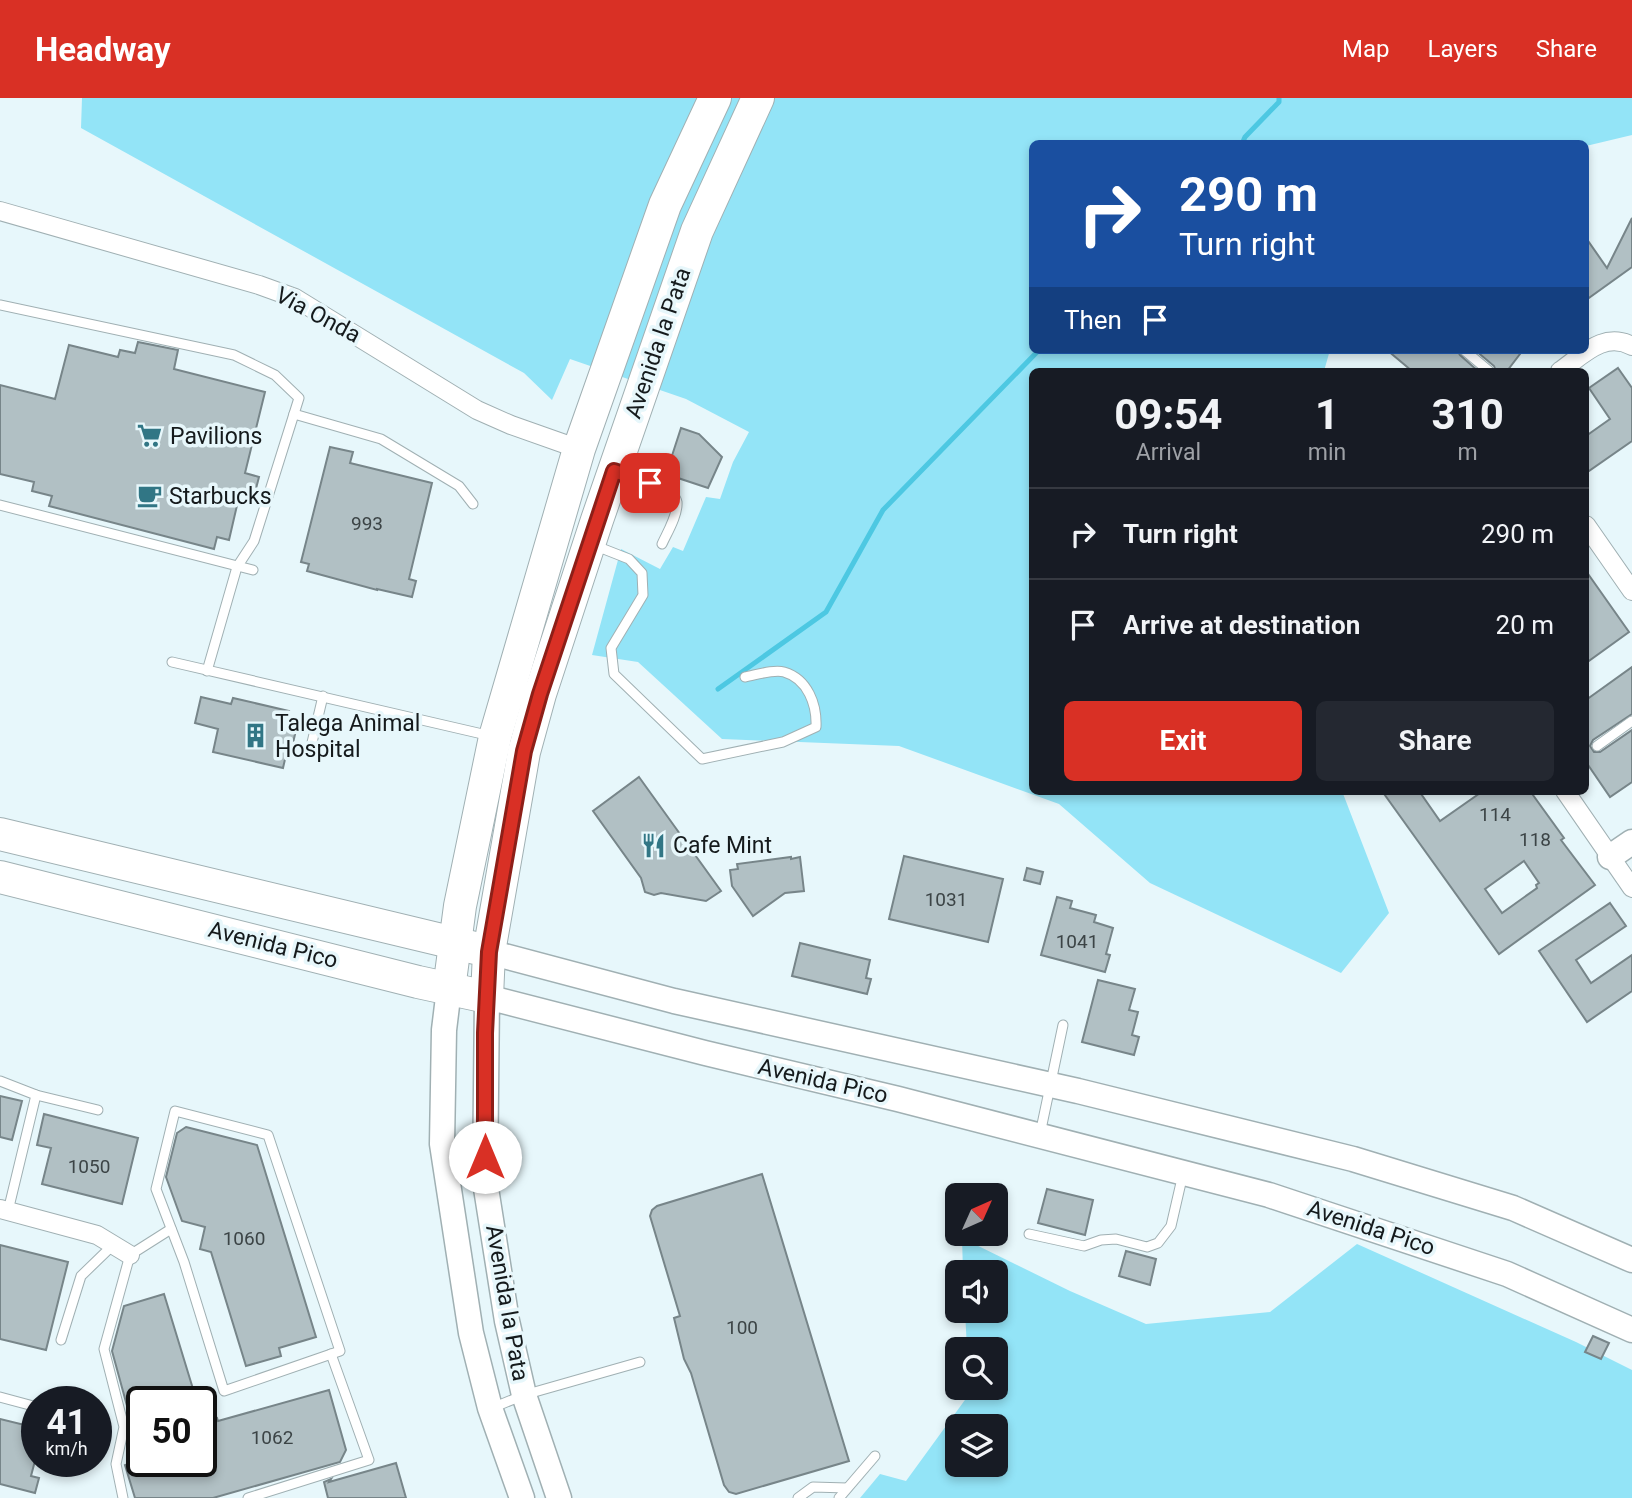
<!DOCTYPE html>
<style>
:root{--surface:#171b24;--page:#242831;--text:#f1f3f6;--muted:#9ea1a6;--line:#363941;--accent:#d93025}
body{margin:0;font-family:Roboto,sans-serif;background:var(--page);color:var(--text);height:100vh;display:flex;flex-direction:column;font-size:26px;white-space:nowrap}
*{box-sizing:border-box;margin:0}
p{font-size:23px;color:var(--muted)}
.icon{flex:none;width:38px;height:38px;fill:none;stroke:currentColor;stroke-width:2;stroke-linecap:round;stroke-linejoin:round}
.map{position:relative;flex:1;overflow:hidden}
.drawer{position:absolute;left:1029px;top:270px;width:560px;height:427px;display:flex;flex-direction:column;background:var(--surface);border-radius:10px;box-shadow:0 4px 10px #0003}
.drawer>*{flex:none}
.hud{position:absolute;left:1029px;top:42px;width:560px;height:214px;border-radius:10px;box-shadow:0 4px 10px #0003;background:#1a4fa0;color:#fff;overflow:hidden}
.needle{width:46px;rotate:45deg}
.tools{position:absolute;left:945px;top:1085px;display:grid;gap:14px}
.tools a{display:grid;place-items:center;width:63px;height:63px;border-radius:10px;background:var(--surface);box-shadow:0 4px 10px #0003;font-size:35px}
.speed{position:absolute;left:21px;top:1288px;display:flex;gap:14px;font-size:35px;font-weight:700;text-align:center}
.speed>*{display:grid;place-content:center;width:91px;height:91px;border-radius:50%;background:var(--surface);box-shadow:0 4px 10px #0003;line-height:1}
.speed small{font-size:18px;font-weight:400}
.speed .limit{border:4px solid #111;border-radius:10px;background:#fff;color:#111}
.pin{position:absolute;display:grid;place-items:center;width:60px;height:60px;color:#fff;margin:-30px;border-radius:14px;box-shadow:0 4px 10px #0006}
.me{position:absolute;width:77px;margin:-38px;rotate:0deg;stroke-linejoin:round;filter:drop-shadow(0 0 5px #0008)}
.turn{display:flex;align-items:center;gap:24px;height:147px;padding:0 35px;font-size:32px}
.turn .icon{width:91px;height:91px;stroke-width:2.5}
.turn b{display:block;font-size:49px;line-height:60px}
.then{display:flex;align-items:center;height:66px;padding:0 35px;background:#0003;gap:14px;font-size:26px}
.eta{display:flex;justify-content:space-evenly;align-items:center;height:119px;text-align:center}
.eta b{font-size:42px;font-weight:700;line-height:49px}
.button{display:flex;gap:14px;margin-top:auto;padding:14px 35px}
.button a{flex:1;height:80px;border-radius:10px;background:var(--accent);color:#fff;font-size:28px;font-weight:700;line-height:80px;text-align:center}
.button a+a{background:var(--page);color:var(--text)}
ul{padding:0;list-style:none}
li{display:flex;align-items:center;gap:21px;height:91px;padding:0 35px;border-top:2px solid var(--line)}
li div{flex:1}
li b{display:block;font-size:26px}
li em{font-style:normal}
header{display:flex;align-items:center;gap:42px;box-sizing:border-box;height:98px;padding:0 35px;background:var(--accent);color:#fff}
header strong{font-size:33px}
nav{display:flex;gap:38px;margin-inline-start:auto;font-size:24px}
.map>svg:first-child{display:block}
.green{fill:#93e4f7;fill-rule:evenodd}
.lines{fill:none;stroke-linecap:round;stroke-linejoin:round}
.stream{stroke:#4dc8e2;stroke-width:5}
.building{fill:#b1c0c4;stroke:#778589;stroke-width:2;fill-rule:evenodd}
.lane-casing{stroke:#a0b0b3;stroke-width:11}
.street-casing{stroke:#a0b0b3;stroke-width:20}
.secondary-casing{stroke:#a0b0b3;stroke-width:27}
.highway-casing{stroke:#a0b0b3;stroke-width:34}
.lane{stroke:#fff;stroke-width:9}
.street{stroke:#fff;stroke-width:18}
.secondary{stroke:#fff;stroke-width:24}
.highway{stroke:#fff;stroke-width:32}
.route-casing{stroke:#8d1f18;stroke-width:18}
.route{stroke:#d93025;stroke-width:12}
.labels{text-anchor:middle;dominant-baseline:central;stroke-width:7;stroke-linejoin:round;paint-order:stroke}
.number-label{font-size:19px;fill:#3c4446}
.street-label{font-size:23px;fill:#151a1c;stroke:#e7f7fb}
.poi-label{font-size:23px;fill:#151a1c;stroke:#e7f7fb;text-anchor:start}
</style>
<header>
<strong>Headway</strong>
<nav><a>Map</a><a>Layers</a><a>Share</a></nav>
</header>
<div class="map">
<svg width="1632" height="1400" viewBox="0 0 1632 1400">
<rect width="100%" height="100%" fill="#e7f7fb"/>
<g class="green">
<path d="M82 0H1632V37L1586 48V46H1032V252H1330L1324 273H1032V693H1342L1389 815 1341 875 1150 785 1059 706 899 648 722 641 638 564 592 557 621 451 660 471 673 449 683 453 706 399 720 401 733 364 749 334 686 301 570 261 552 302 524 275 81 30Z"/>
<path d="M962 1140 1070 1193 1146 1226 1270 1214 1357 1146 1576 1244 1632 1272V1400H860L880 1376 906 1383 970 1295 969 1290H996V1251H967L965 1213H996V1174H963ZM957 1328H996V1367H957Z"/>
</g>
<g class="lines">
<g class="stream">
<path d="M1242 46 1245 39 1279 4V0"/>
<path d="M718 591 826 514 883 412 1039 252"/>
</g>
</g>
<g class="building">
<path d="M1632 120V169L1586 202V140L1607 170Z"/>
<path d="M138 244 178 252 174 271 265 294 245 375 259 379 252 406 238 403 229 442 217 439 214 451 49 408 52 398 32 393 34 384 0 376V287L55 301 69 247 118 259 120 252 135 255Z"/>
<path d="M1387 252H1457L1460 257 1478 273H1412Z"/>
<path d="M1475 252H1523L1507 273H1496L1494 268Z"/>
<path d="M1618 270 1632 290V343L1586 375V338L1610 321 1589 290Z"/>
<path d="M681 330 699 336 722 359 708 390 666 376Z"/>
<path d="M330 349 353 354 350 365 432 385 409 481 416 483 412 499 377 491V492L307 473 309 466 301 464Z"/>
<path d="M1586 473 1629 534 1586 565Z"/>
<path d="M1632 569V616L1593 642 1590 648 1594 654H1600L1632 632V684L1610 699 1586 664V602Z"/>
<path d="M201 599 231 606 233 600 289 613 286 630 296 632 293 645 289 644 283 670 213 654 218 631 195 625Z"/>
<path d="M639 679 721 793 706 803 661 795 654 797 645 794 641 780 593 713Z"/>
<path d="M1382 693H1419L1440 723 1483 693H1530L1564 740 1561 742 1595 787 1499 856ZM1524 763 1539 785 1536 787 1537 790 1502 815 1485 791Z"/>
<path d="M904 758 1003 781 988 844 889 821Z"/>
<path d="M791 759V761L800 759 804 793 785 795 753 818 732 788 730 772 738 771 737 766Z"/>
<path d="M1027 770 1043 774 1040 786 1024 782Z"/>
<path d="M1057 799 1072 803 1070 810 1096 817 1094 824 1113 830 1106 856 1110 857 1105 874 1041 857Z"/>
<path d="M1610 805 1626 828 1576 862 1591 885 1632 857V893L1587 924 1539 853Z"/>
<path d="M800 845 870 862 866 880 871 881 867 896 792 878Z"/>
<path d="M1098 882 1135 891 1129 912 1138 914 1132 937 1139 939 1134 957 1082 944Z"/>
<path d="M0 998 22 1003 12 1042 0 1039Z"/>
<path d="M44 1016 138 1040 122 1106 42 1086 51 1050 37 1047Z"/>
<path d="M186 1029 257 1047 316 1239 279 1250 281 1258 246 1268 211 1154 200 1151 205 1129 182 1123 166 1079 177 1035Z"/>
<path d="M762 1076 849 1363 736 1396 729 1394 724 1387 691 1275 684 1261 674 1220 680 1218 650 1118 652 1112 657 1108Z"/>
<path d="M1047 1091 1093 1102 1085 1137 1038 1125Z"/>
<path d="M0 1147 68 1164 46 1252 0 1241Z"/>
<path d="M1126 1153 1156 1161 1150 1187 1119 1178Z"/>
<path d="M164 1196 197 1304H142V1347L138 1348 112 1253 124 1208Z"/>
<path d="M1593 1238 1609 1245 1601 1261 1585 1254Z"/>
<path d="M329 1292 346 1352 340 1364 213 1400H135L125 1367 136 1363H201V1324L217 1320 218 1323Z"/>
<path d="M0 1321 37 1330V1355L31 1378 39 1380 35 1395 0 1386Z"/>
<path d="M396 1365 406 1400H328L324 1384 331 1381 329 1384Z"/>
</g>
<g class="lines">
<defs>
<g id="lane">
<path d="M0 207 234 257 275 277 299 300 254 443 237 469 207 573"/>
<path d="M1464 252 1489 273"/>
<path d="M294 316 381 341 459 388 473 406"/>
<path d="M619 375C633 379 674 388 677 404 678 417 667 435 662 446"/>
<path d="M0 407 253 472"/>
<path d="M596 448 629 461 642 475 643 497 611 550 614 576 702 661 783 644 816 629C817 607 808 581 784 574 774 571 756 577 745 579"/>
<path d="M172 564 491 638"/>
<path d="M1597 648 1632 623"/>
<path d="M310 653 323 598"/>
<path d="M0 983 36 997 8 1113"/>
<path d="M36 997 98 1012"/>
<path d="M175 1013 268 1037 340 1253 224 1293 184 1164 156 1091Z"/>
<path d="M1040 1036 1063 927"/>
<path d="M1029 1136 1084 1148 1101 1142 1116 1141 1147 1149 1158 1145 1171 1128 1183 1076"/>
<path d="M61 1242 81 1178 113 1147"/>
<path d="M0 1299 37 1309"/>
<path d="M492 1310 524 1297 640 1264"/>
<path d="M123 1400 116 1366 124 1329 104 1251 130 1157 171 1131"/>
<path d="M248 1400 369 1362 331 1256"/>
<path d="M798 1400 813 1389 847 1390"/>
<path d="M839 1400 875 1358"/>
</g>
<g id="street">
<path d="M0 113 259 187 295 200 477 312 511 327 579 351"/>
<path d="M1560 273C1583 257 1604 233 1632 248"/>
<path d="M1586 427 1632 493"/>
<path d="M1565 693 1632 790"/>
<path d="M0 1111 97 1137 130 1157"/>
</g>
<g id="secondary">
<path d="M1610 759 1632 744"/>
<path d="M489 854 674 903 1078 993 1353 1061 1513 1110 1632 1162"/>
<path d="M449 891 444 932 442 1046 471 1235 490 1310 522 1400"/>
<path d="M559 1400 524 1297 507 1223 485 1084 487 899 705 955 898 1001 1269 1097 1507 1176 1632 1232"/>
</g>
<g id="highway">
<path d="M0 736 475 850"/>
<path d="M0 779 418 884 487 899 489 854 524 654 540 596 597 422 697 133 758 0"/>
<path d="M449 891 460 808 495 639 579 351 665 107 715 0"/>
</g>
</defs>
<use href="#lane" class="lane-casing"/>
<use href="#street" class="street-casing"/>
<use href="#secondary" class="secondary-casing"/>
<use href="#highway" class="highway-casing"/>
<use href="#lane" class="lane"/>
<use href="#street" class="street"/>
<use href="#secondary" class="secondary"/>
<use href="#highway" class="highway"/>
</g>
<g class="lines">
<defs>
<path id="route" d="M485 1059V935L489 854 524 653 540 596 614 373 650 385"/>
</defs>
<use href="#route" class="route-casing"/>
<use href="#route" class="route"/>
</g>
<defs>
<symbol id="supermarket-bare" viewBox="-9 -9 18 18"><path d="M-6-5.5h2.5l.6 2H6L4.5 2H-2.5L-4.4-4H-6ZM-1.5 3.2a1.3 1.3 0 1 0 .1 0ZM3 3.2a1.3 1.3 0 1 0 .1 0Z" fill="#317685" stroke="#e7f7fb" stroke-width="2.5" paint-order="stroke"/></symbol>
<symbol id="cafe-bare" viewBox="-9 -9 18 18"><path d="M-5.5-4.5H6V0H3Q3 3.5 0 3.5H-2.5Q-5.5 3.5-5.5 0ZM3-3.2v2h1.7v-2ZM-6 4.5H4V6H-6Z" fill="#317685" stroke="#e7f7fb" stroke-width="2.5" paint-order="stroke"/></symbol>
<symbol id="building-bare" viewBox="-9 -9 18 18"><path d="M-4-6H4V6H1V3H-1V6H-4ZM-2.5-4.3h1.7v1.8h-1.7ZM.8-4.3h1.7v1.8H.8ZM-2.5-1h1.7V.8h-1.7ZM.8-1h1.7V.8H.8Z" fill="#317685" stroke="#e7f7fb" stroke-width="2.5" paint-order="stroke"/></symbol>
<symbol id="restaurant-bare" viewBox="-9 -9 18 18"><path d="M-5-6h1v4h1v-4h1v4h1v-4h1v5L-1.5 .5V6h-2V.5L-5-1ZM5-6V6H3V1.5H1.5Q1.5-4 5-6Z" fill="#317685" stroke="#e7f7fb" stroke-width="2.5" paint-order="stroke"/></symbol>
</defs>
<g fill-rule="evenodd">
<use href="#supermarket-bare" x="132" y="320" width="35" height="35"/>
<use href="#cafe-bare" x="132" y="380" width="35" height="35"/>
<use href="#building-bare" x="238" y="620" width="35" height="35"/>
<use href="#restaurant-bare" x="636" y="730" width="35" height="35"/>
</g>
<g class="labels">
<g class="number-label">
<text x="367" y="425">993</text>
<text x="1495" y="716">114</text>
<text x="1535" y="741">118</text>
<text x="946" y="801">1031</text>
<text x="1077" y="843">1041</text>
<text x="89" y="1068">1050</text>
<text x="244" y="1140">1060</text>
<text x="742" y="1229">100</text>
<text x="272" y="1339">1062</text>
</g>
<g class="street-label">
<text transform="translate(318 217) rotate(28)">Via Onda</text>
<text transform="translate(658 245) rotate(-71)">Avenida la Pata</text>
<text transform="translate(273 847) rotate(14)">Avenida Pico</text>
<text transform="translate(823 983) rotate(13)">Avenida Pico</text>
<text transform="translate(1371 1130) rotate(18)">Avenida Pico</text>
<text transform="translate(507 1205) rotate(80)">Avenida la Pata</text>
</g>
<g class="poi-label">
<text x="170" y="338">Pavilions</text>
<text x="169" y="398">Starbucks</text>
<text x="275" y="625">Talega Animal<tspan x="275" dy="26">Hospital</tspan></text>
<text x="673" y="747">Cafe Mint</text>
</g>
</g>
</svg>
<div class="tools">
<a><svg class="needle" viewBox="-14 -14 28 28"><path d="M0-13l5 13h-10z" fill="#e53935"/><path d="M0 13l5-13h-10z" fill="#9ea1a6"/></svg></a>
<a><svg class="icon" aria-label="sound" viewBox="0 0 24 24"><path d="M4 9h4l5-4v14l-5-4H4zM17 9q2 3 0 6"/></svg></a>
<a><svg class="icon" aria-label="search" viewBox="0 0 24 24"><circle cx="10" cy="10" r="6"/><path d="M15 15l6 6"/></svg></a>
<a><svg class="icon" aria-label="layers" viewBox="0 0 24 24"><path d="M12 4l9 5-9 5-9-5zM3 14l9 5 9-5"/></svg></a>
</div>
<div class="speed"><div>41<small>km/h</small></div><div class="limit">50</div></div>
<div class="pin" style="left:650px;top:385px;background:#d93025"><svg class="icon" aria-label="arrive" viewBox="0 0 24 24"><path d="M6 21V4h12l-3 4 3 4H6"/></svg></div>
<svg class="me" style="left:485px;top:1059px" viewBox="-20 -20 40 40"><circle r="19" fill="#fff"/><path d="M0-13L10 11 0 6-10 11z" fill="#d93025"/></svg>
<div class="hud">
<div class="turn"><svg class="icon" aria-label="right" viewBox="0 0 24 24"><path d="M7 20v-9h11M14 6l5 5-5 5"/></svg><div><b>290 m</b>Turn right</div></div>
<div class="then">Then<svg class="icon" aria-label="arrive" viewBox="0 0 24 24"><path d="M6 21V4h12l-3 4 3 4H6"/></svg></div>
</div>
<section class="drawer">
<div class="eta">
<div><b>09:54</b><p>Arrival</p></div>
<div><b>1</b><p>min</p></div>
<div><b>310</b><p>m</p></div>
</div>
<ul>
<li><svg class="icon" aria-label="right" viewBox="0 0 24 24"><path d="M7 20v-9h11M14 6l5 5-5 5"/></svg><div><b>Turn right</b></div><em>290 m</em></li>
<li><svg class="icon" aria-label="arrive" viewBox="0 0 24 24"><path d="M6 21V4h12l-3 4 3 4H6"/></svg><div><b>Arrive at destination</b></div><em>20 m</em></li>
</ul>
<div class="button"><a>Exit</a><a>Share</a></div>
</section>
</div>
